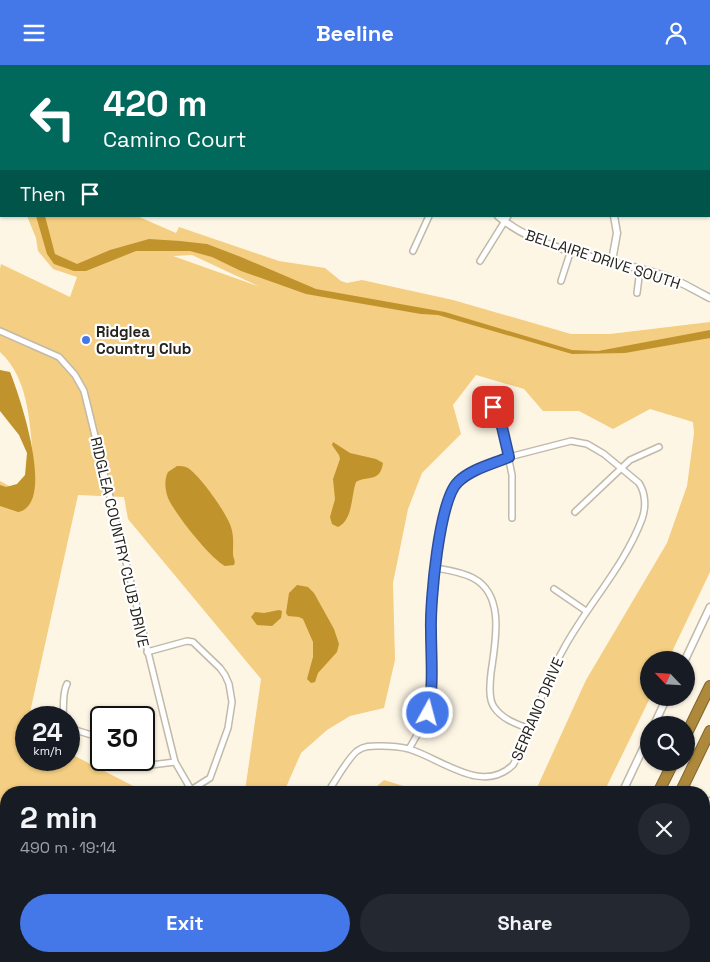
<!DOCTYPE html>
<meta charset="utf-8">
<style>
:root{--surface:#171b24;--page:#242831;--text:#f1f3f6;--muted:#9ea1a6;--accent:#4478e9}
body{margin:0;font-family:"Space Grotesk",sans-serif;background:var(--page);color:var(--text);height:100vh;display:flex;flex-direction:column;font-size:19px;white-space:nowrap}
*{box-sizing:border-box;margin:0}
p{font-size:16px;color:var(--muted)}
.icon{flex:none;width:28px;height:28px;fill:none;stroke:currentColor;stroke-width:2;stroke-linecap:round;stroke-linejoin:round}
.map{position:relative;flex:1;overflow:hidden}
.details{position:absolute;left:0px;top:721px;width:710px;height:176px;display:flex;flex-direction:column;background:var(--surface);border-radius:20px 20px 0 0;box-shadow:0 1px 4px #0004}
.details>*{flex:none}
.top-card{position:absolute;left:0px;top:0px;width:710px;height:152px;box-shadow:0 1px 4px #0004;background:#00695c;color:#fff;overflow:hidden}
.needle{width:32px;rotate:295deg}
.controls{position:absolute;left:640px;top:586px;display:grid;gap:10px}
.controls a{display:grid;place-items:center;width:55px;height:55px;border-radius:50%;background:var(--surface);box-shadow:0 1px 4px #0004;font-size:25px}
.speed{position:absolute;left:15px;top:641px;display:flex;gap:10px;font-size:25px;font-weight:700;text-align:center}
.speed>*{display:grid;place-content:center;width:65px;height:65px;border-radius:50%;background:var(--surface);box-shadow:0 1px 4px #0004;line-height:1}
.speed small{font-size:12px;font-weight:400}
.speed .limit{border:2px solid #111;border-radius:8px;background:#fff;color:#111}
.pin{position:absolute;display:grid;place-items:center;width:42px;height:42px;color:#fff;margin:-21px;border-radius:10px;box-shadow:0 2px 8px #0006}
.me{position:absolute;width:55px;margin:-28px;rotate:7deg;stroke-linejoin:round;filter:drop-shadow(0 0 4px #0008)}
.turn{display:flex;align-items:center;gap:18px;height:105px;padding:0 20px;font-size:22px}
.turn .icon{width:65px;height:65px;stroke-width:2.5}
.turn b{display:block;font-size:35px;line-height:42px}
.then{display:flex;align-items:center;height:48px;padding:0 20px;background:#0003;gap:10px;font-size:19px}
.round{display:grid;place-items:center;flex:none;width:52px;height:52px;border-radius:26px;background:var(--page)}
.head{display:flex;align-items:center;justify-content:space-between;height:85px;padding:0 20px}
h1{font-size:30px;font-weight:600;line-height:38px}
.button{display:flex;gap:10px;margin-top:auto;padding:10px 20px}
.button a{flex:1;height:58px;border-radius:30px;background:var(--accent);color:#fff;font-size:20px;font-weight:600;line-height:58px;text-align:center}
.button a+a{background:var(--page);color:var(--text)}
header{display:flex;justify-content:space-between;align-items:center;height:65px;padding:0 20px;background:var(--accent);color:#fff;font-size:22px;font-weight:600}
.map>svg:first-child{display:block}
.green{fill:#f4ce82;fill-rule:evenodd}
.water{fill:#c1932c}
.lines{fill:none;stroke-linecap:round;stroke-linejoin:round}
.minor-casing{stroke:#c1b9a9;stroke-width:8}
.tertiary-casing{stroke:#c1b9a9;stroke-width:9}
.motorway-casing{stroke:#7e6531;stroke-width:12}
.minor{stroke:#fff;stroke-width:5}
.tertiary{stroke:#fff;stroke-width:6}
.motorway{stroke:#ae893c;stroke-width:10}
.route-casing{stroke:#2c4e97;stroke-width:12}
.route{stroke:#4478e9;stroke-width:9}
.poi-dot{fill:#4478e9;stroke:#fff;stroke-width:2}
.labels{text-anchor:middle;dominant-baseline:central;stroke-width:4.5;stroke-linejoin:round;paint-order:stroke}
.street-label{font-size:15px;fill:#26231d;stroke:#fff}
.poi-label{font-size:15px;font-weight:bold;fill:#26231d;stroke:#fff;text-anchor:start}
</style>
<header><svg class="icon" aria-label="menu" viewBox="0 0 24 24"><path d="M4 6h16M4 12h16M4 18h16"/></svg>Beeline<svg class="icon" aria-label="person" viewBox="0 0 24 24"><circle cx="12" cy="8" r="4"/><path d="M4 21q1-7 8-7t8 7"/></svg></header>
<div class="map">
<svg width="710" height="897" viewBox="0 0 710 897">
<rect width="100%" height="100%" fill="#fef6e5"/>
<g class="green">
<path d="M27 151H137L176 168 179 162 279 196 325 203 341 216 347 218 362 215 453 235 571 269H610L710 257V507L668 595H649L650 633 604 727H535L586 615 667 478 687 421 694 368 693 357 650 344 613 364 579 346H543L524 324 476 310 453 340 461 369 422 408 408 444 393 518 395 595 384 643 350 651 327 665 301 688 284 727 247 728 245 726 261 614 128 454 124 432 78 430 29 652H26V695H69V688L145 727 6 728V798H0V416L13 423 34 405C30 366 31 315 0 287V204L1 199 70 232 77 212 53 204 38 186 36 173ZM192 190 260 222 173 191Z"/>
<path d="M384 715 423 727H370Z"/>
</g>
<g class="water">
<path d="M36 151H45L55 189 77 199 110 185 149 174 180 176 207 179 241 192 316 224 445 247 572 285 598 286 710 265V273L625 288 572 289 438 250 421 249 306 229 241 206 212 192 190 186H136L86 206H74L54 199 47 189Z"/>
<path d="M0 305 10 307C19 329 57 440 18 447L0 441V420L6 422 17 419 25 410 27 388 19 370 0 346Z"/>
<path d="M333 377 350 388 376 394 383 398C380 418 368 410 356 417 351 431 353 455 338 462L332 459 330 452 335 434 333 414 340 394 339 390 332 380Z"/>
<path d="M177 401C181 401 184 401 188 403 201 412 226 447 231 462 234 472 233 479 233 489 233 494 236 495 234 500L225 501C210 493 175 449 168 433 165 424 164 415 168 407Z"/>
<path d="M297 520 308 522 314 528 334 564 339 579 337 587 318 608 315 617 311 618 307 614 313 592V577L303 554 299 552 288 551 286 548 289 528Z"/>
<path d="M279 545 282 546 281 553 272 561 257 560 251 552 255 547 264 548Z"/>
</g>
<g class="lines">
<defs>
<g id="minor">
<path d="M314 0 316 1"/>
<path d="M669 0 670 1"/>
<path d="M171 1 172 0"/>
<path d="M333 1V0"/>
<path d="M339 1 341 0"/>
<path d="M454 1 455 0"/>
<path d="M520 1V0"/>
<path d="M709 68 710 67"/>
<path d="M709 124H710"/>
<path d="M413 186 429 151"/>
<path d="M480 196 508 151"/>
<path d="M561 216 571 185"/>
<path d="M637 228 640 204"/>
<path d="M0 266 59 292 75 310 84 326 175 697 193 728"/>
<path d="M493 343 502 361 512 410V453"/>
<path d="M575 447 630 395 659 382"/>
<path d="M436 503C448 505 462 507 473 513 506 530 495 578 491 608 490 618 488 634 494 642 502 654 516 659 530 664"/>
<path d="M554 524 586 546"/>
<path d="M147 587 187 576 193 577 220 603 225 610 229 619 232 637 228 663 210 713 191 725"/>
<path d="M63 652C64 642 62 628 67 619"/>
<path d="M69 663 101 673"/>
<path d="M138 695 151 700 175 697"/>
<path d="M327 728C335 717 347 694 357 686 365 680 373 681 382 681 391 681 401 682 409 684 442 694 482 730 513 700 533 664 542 621 563 585 587 540 624 502 642 454 646 443 646 429 639 418L604 389 587 379 571 376 509 392 466 410 457 418 453 423 444 448 434 517 430 562V640L425 656 409 684"/>
<path d="M0 824 6 827"/>
<path d="M145 891 158 897"/>
<path d="M333 891 344 897"/>
<path d="M457 891 471 897"/>
<path d="M289 897 293 891"/>
<path d="M379 897 386 891"/>
</g>
<g id="tertiary">
<path d="M387 0 388 1"/>
<path d="M595 0V1"/>
<path d="M498 151C541 188 609 193 662 210 679 215 694 225 710 233"/>
<path d="M612 196 617 168 614 151"/>
<path d="M685 595 710 542"/>
<path d="M654 660 667 632"/>
<path d="M622 728 649 671"/>
<path d="M704 749 710 736"/>
<path d="M542 897 545 891"/>
<path d="M629 897 632 891"/>
</g>
<g id="motorway">
<path d="M686 670 710 621"/>
<path d="M658 728 673 698"/>
<path d="M680 728 710 666"/>
<path d="M576 897 579 891"/>
<path d="M597 897 600 891"/>
</g>
</defs>
<use href="#minor" class="minor-casing"/>
<use href="#tertiary" class="tertiary-casing"/>
<use href="#motorway" class="motorway-casing"/>
<use href="#minor" class="minor"/>
<use href="#tertiary" class="tertiary"/>
<use href="#motorway" class="motorway"/>
</g>
<g class="lines">
<defs>
<path id="route" d="M428 648C434 621 431 592 431 565 430 537 439 435 458 417 471 404 493 399 509 392L502 362 493 342"/>
</defs>
<use href="#route" class="route-casing"/>
<use href="#route" class="route"/>
</g>
<circle class="poi-dot" cx="86" cy="275" r="5"/>
<g class="labels">
<g class="street-label">
<text transform="translate(603 194) rotate(18)">BELLAIRE DRIVE SOUTH</text>
<text transform="translate(120 477) rotate(77)">RIDGLEA COUNTRY CLUB DRIVE</text>
<text transform="translate(537 644) rotate(-67)">SERRANO DRIVE</text>
</g>
<g class="poi-label">
<text x="96" y="266">Ridglea<tspan x="96" dy="17">Country Club</tspan></text>
</g>
</g>
</svg>
<div class="controls">
<a><svg class="needle" viewBox="-14 -14 28 28"><path d="M0-13l5 13h-10z" fill="#e53935"/><path d="M0 13l5-13h-10z" fill="#9ea1a6"/></svg></a>
<a><svg class="icon" aria-label="search" viewBox="0 0 24 24"><circle cx="10" cy="10" r="6"/><path d="M15 15l6 6"/></svg></a>
</div>
<div class="speed"><div>24<small>km/h</small></div><div class="limit">30</div></div>
<div class="pin" style="left:493px;top:342px;background:#d93025"><svg class="icon" aria-label="arrive" viewBox="0 0 24 24"><path d="M6 21V4h12l-3 4 3 4H6"/></svg></div>
<svg class="me" style="left:428px;top:648px" viewBox="-20 -20 40 40"><circle r="17" fill="#4478e9" stroke="#fff" stroke-width="3"/><path d="M0-11L8 9 0 5-8 9z" fill="#fff"/></svg>
<div class="top-card">
<div class="turn"><svg class="icon" aria-label="left" viewBox="0 0 24 24"><path d="M17 20v-9H6M10 6l-5 5 5 5"/></svg><div><b>420 m</b>Camino Court</div></div>
<div class="then">Then<svg class="icon" aria-label="arrive" viewBox="0 0 24 24"><path d="M6 21V4h12l-3 4 3 4H6"/></svg></div>
</div>
<section class="details">
<div class="head"><div><h1>2 min</h1><p>490 m · 19:14</p></div><a class="round"><svg class="icon" aria-label="close" viewBox="0 0 24 24"><path d="M6 6l12 12M18 6L6 18"/></svg></a></div>
<div class="button"><a>Exit</a><a>Share</a></div>
</section>
</div>
